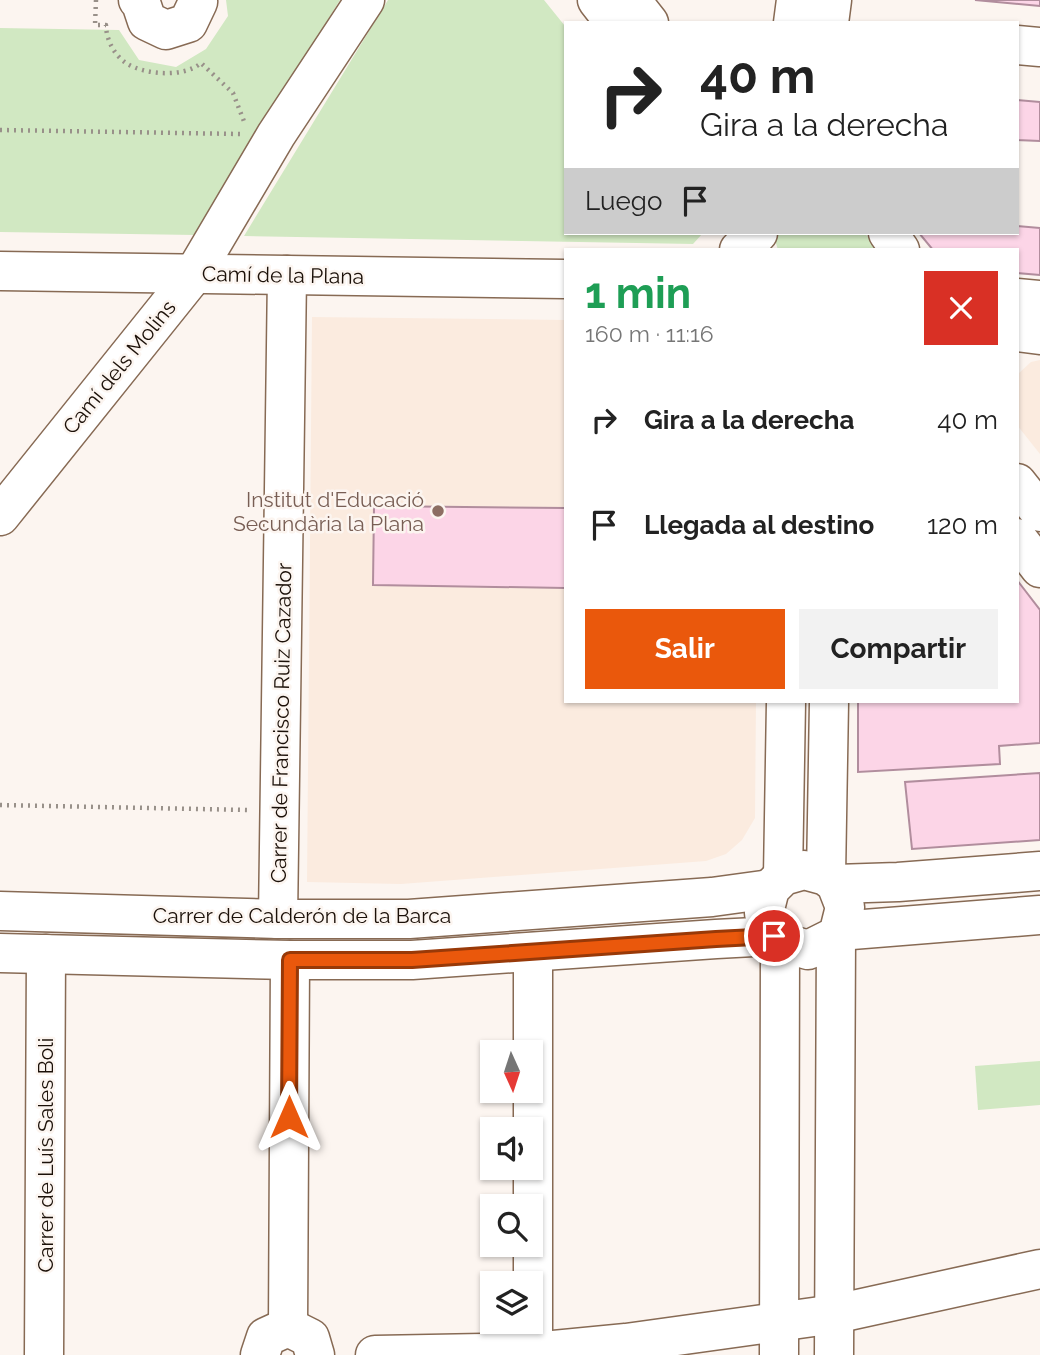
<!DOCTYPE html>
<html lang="es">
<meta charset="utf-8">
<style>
:root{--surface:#fff;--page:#f2f2f2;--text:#222;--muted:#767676;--accent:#ea580c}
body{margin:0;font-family:Raleway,sans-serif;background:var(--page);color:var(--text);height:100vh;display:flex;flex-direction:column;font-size:26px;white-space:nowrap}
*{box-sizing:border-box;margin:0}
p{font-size:23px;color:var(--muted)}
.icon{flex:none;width:38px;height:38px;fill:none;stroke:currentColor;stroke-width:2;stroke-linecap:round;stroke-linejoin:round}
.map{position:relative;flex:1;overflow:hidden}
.sheet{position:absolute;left:564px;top:248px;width:455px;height:455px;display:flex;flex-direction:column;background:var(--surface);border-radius:0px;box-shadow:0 2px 5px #0004}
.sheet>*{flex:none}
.banner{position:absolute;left:564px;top:21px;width:455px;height:214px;border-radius:0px;box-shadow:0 2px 5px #0004;background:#fff;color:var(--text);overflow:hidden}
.needle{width:46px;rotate:177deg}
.buttons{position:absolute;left:480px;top:1040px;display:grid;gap:14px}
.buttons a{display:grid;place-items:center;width:63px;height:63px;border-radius:0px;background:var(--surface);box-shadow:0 2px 5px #0004;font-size:35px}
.pin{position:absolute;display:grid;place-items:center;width:60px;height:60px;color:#fff;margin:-30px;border:4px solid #fff;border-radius:50%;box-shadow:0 2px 7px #0007}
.me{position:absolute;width:77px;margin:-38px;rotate:0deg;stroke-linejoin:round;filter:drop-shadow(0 0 5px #0008)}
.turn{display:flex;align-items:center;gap:24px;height:147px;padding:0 21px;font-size:32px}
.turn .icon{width:91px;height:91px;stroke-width:2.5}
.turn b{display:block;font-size:49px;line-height:60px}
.then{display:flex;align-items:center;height:66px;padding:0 21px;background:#0003;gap:14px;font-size:26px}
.round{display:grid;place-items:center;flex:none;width:74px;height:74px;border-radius:0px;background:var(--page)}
.overview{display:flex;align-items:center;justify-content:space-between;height:119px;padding:0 21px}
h1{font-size:42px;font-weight:700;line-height:52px;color:#1e9e55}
.cta{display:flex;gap:14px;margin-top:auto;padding:14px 21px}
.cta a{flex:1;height:80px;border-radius:0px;background:var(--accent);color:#fff;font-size:28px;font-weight:700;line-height:80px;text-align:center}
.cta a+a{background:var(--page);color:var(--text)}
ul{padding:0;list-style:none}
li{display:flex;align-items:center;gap:21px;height:105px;padding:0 21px}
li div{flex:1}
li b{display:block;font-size:26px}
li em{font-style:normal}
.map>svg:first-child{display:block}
.built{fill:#fbebdf}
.green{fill:#d1e8c2}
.building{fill:#fcd5e7;stroke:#b18d9d;stroke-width:2}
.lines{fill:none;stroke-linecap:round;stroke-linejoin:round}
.minor-casing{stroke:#876a54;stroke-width:41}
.path{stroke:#989089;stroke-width:4.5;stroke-dasharray:2 5;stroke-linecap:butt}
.minor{stroke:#fff;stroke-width:38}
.route-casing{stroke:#983908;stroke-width:18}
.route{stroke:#ea580c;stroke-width:12}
.education-dot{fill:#8d6e63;stroke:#fcf5f0;stroke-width:2.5}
.labels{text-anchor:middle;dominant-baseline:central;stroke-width:5;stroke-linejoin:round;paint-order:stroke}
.street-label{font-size:21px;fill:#1b1008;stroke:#fcf5f0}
.education-label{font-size:21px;fill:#785e54;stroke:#fcf5f0;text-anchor:end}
</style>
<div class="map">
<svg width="1040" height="1355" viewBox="0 0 1040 1355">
<rect width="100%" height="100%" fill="#fcf5f0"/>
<g class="built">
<path d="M312 317 565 320V702H756L755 818 742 840 726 854 706 861 401 884 307 882Z"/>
<path d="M1040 360V454L1017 425V375L1031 362Z"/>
</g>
<g class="green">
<path d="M226 0H340L195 235 0 232V28L119 30 139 60 176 67 206 49 228 16Z"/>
<path d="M388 0H544L565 26V233H703L693 244 244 236Z"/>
<path d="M776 233H864L882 250H778L775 240Z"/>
<path d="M1040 1061V1105L978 1110 975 1066Z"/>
</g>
<g class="building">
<path d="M975 0H1040V6Z"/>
<path d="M1017 100 1040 102V141L1017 140Z"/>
<path d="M1017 226 1040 228V275L1017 273V250H933L919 233H1017Z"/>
<path d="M374 506 565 508V588L373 585Z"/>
<path d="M1017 580 1040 610V743L999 746 1000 764 858 772V702H1017Z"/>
<path d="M1040 773V840L912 849 905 782Z"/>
</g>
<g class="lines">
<defs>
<g id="minor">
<path d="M138 0H140L147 21 166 30 188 23 198 2 197 0"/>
<path d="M597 0 615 23"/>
<path d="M631 0 649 23"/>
<path d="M793 23 796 0"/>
<path d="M829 23 832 0"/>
<path d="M1017 45 1040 47"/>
<path d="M888 233 900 250"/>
<path d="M739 250 758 233"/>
<path d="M0 271 565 279"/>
<path d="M1017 298 1040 300"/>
<path d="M1017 332 1040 335"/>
<path d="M1017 483 1040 512"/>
<path d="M0 516 194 274 276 135 365 0"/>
<path d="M1017 538 1040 568"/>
<path d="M804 870 826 876 836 884 845 907 839 931 836 936 808 950 779 941 774 936 764 913 770 889 783 876Z"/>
<path d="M783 876 786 702"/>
<path d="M826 876 829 702"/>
<path d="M836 884 898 882 1040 871"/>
<path d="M0 911 278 919H409L712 897 770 889"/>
<path d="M278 919 287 275"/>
<path d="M839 931 1040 915"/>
<path d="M779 941 780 949 779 1355"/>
<path d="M0 953 290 960H412L716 939 774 936"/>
<path d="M288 1327 290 960"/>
<path d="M44 1355 46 954"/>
<path d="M260 1355 266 1337 288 1327 310 1338 315 1355"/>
<path d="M375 1355 533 1352 626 1343 835 1314 1040 1269"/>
<path d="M533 1355V952"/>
<path d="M834 1355 836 936"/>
</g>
</defs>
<use href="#minor" class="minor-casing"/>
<g class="path">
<path d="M96 0 95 25H106C106 39 114 55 126 63 144 75 184 78 201 63L233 93 245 124"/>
<path d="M0 130 240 134"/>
<path d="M0 805 248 810"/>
</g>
<use href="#minor" class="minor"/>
</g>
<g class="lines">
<defs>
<path id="route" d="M289 1117 290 960H412L716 939 774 936"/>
</defs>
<use href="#route" class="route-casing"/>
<use href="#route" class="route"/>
</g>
<circle class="education-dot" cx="438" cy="511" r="7"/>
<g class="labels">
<g class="street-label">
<text transform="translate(283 275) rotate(1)">Camí de la Plana</text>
<text transform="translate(119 367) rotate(-51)">Camí dels Molins</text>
<text transform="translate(281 723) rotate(-89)">Carrer de Francisco Ruiz Cazador</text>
<text x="302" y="915">Carrer de Calderón de la Barca</text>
<text transform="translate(45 1155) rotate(-90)">Carrer de Luís Sales Boli</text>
</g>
<g class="education-label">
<text x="424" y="499">Institut d'Educació<tspan x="424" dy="24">Secundària la Plana</tspan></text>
</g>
</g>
</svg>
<div class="buttons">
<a><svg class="needle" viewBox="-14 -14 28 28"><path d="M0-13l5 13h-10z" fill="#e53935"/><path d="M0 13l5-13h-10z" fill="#767676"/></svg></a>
<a><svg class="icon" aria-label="sound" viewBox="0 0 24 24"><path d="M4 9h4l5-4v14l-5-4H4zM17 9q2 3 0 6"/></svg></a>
<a><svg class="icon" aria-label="search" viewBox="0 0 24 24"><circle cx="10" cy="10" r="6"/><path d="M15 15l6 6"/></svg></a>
<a><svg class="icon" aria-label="layers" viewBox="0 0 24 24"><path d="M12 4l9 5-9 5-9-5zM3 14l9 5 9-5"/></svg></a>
</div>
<div class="pin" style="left:774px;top:936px;background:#d93025"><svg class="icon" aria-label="arrive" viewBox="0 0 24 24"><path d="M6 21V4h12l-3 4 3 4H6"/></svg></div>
<svg class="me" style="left:289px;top:1117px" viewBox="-20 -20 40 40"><path d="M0-17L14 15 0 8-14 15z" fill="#ea580c" stroke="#fff" stroke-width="4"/></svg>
<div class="banner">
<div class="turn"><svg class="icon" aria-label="right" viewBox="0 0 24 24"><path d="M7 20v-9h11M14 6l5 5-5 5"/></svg><div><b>40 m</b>Gira a la derecha</div></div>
<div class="then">Luego<svg class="icon" aria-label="arrive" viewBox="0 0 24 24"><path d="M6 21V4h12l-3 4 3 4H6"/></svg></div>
</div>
<section class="sheet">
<div class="overview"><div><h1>1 min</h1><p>160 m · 11:16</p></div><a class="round" style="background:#d93025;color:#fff"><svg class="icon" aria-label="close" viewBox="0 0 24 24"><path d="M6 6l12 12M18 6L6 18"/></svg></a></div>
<ul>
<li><svg class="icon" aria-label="right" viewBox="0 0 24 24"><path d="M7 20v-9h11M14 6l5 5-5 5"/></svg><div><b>Gira a la derecha</b></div><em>40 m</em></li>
<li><svg class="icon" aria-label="arrive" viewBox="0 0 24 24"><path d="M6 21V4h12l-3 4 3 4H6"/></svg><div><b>Llegada al destino</b></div><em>120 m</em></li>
</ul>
<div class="cta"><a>Salir</a><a>Compartir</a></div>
</section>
</div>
